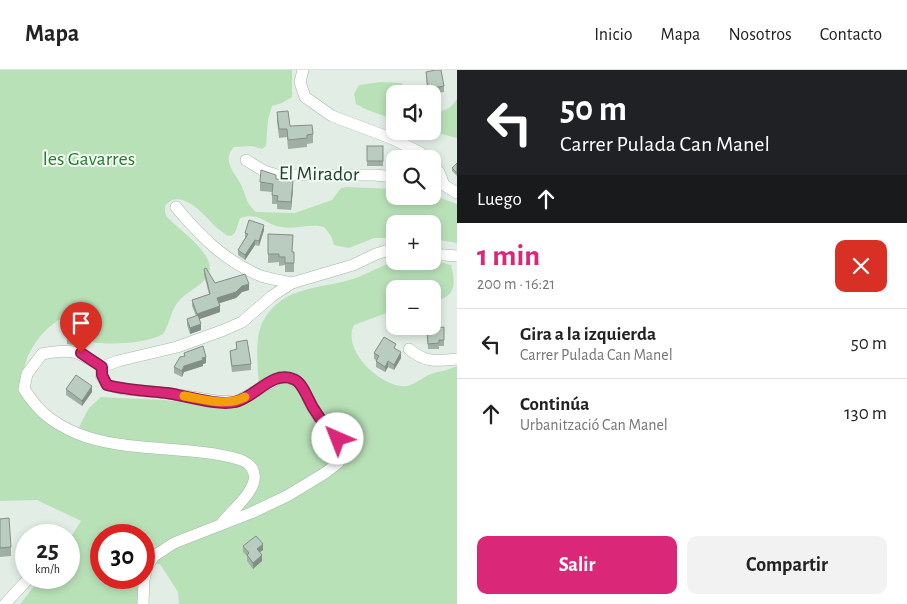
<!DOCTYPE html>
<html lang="es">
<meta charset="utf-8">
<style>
:root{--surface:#fff;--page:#f2f2f2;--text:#222;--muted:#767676;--line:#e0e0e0;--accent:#db2777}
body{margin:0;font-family:"Alegreya Sans",sans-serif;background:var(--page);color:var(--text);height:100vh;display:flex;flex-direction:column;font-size:19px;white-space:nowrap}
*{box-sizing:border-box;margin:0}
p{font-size:16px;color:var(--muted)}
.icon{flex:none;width:28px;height:28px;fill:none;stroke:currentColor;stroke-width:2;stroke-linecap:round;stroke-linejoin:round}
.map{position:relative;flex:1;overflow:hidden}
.sheet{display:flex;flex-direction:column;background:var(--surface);width:450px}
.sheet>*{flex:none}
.banner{background:#202124;color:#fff;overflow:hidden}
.tools{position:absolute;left:386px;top:15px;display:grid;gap:10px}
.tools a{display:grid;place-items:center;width:55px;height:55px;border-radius:10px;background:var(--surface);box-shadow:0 2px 8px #0003;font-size:25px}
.speed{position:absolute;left:15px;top:454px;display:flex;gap:10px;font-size:25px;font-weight:700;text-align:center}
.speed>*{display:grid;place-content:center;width:65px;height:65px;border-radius:50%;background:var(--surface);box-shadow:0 2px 8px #0003;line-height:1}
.speed small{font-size:12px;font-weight:400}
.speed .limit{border:8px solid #d22;background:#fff;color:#111}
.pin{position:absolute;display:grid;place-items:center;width:42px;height:42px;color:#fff;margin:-51px -21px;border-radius:50% 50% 50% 0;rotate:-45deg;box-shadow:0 0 5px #0007}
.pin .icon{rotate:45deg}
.me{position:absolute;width:55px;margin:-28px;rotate:316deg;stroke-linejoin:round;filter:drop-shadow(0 0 4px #0008)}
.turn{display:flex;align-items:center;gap:18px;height:105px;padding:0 20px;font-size:22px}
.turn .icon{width:65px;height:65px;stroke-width:2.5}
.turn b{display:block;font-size:35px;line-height:42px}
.then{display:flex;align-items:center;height:48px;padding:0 20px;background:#0003;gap:10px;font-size:19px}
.round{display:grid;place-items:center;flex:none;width:52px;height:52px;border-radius:10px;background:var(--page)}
.summary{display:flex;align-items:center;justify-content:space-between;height:85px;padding:0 20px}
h1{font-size:30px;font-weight:700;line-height:38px;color:var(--accent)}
.primary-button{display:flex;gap:10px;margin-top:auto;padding:10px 20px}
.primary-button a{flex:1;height:58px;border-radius:10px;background:var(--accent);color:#fff;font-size:20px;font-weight:700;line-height:58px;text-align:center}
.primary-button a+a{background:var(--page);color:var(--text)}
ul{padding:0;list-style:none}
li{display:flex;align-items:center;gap:15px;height:70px;padding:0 20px;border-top:1px solid var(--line)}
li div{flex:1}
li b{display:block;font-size:19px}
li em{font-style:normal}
header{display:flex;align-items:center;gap:30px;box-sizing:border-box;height:70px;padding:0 25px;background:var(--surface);border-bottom:1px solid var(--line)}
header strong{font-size:24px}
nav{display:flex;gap:28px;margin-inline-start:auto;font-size:18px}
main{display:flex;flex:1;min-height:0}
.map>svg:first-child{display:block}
.green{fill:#b9e1b8}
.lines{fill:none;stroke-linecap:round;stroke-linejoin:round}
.street-casing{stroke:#a4b7aa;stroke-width:12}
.street{stroke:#fff;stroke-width:11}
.wall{fill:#a0afa4}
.shaded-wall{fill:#828f86}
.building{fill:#baccbf;stroke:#828f86}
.route-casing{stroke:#8e194d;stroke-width:12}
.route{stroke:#db2777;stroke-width:9}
.slow{stroke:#f59e0b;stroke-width:9}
.labels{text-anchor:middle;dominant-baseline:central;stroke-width:4;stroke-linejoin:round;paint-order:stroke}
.park-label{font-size:20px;fill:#257d2d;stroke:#f3faf4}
.street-label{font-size:20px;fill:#1f412e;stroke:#f3faf4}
</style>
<header>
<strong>Mapa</strong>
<nav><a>Inicio</a><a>Mapa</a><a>Nosotros</a><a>Contacto</a></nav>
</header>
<main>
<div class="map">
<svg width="457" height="534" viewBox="0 0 457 534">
<rect width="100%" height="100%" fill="#e2eee5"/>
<g class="green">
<path d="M0 0H292V27L282 33 272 36 268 50 266 76 262 79 252 76 234 77C222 89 233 101 240 113 247 125 244 131 256 142L295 143 332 130 341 118 346 117 395 119V126L433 125 457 134V173L433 169 432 154H395V168H374L349 178 334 175 331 166 324 157C309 153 295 160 281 157 263 154 261 142 240 148L235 163 231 166 226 165C221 161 215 157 211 152 200 141 180 118 165 136V142L167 147C179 160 221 187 207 207 200 217 186 222 178 232 170 242 170 254 163 264 146 274 115 274 96 273L91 271C78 226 46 254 31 280 24 291 23 306 21 318L62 360 79 357 89 338 101 327 164 330 217 336 259 323C259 303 253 270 263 251 284 214 321 220 356 208 367 204 388 192 399 191 410 191 423 191 433 190 438 190 445 194 451 195 457 217 454 227 433 232L432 219H395V240L354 255C341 280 382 319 407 316 416 314 423 307 431 304 440 301 449 300 457 296V534H179L178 522 160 494 144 495V465H101V508H138V534H20L41 508H69V470L81 451 37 430 0 431Z"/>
<path d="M380 12 402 13 405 24H395V50L365 39 356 34 354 24 359 15Z"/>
<path d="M457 29V68L430 61H432L433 42C443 42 451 39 457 29Z"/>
</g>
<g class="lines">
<defs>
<g id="street">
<path d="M303 0 300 12 305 27 332 46 393 69 421 83 427 89"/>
<path d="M246 90 264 101 277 105H374L395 107"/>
<path d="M432 95 439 102 444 115 457 123"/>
<path d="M176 137C200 166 226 192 261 206 271 209 282 211 292 213"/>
<path d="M432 184 457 186"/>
<path d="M409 279C425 293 437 291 457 289"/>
<path d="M102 297C77 281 72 278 42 284L27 304 24 319C38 341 51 352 76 363 123 383 188 375 238 389 245 391 253 396 254 404 258 420 231 441 222 453"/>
<path d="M49 465 50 464"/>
<path d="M5 534 29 508"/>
<path d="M143 534 144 510 147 497 154 486 174 473 251 443 287 426 325 403 338 393 342 382 338 369 321 351 312 337 303 318 294 309 281 307 236 332 216 331 167 323 123 319 107 315 101 305 102 297 118 291 177 277 224 260 242 252 272 226 292 213 353 195 376 184 395 178"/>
</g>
</defs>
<use href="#street" class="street-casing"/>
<use href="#street" class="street"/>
</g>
<g class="wall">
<path d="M426 2 444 16V22L432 24H428L426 7Z"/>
<path d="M277 42 290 56 313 64V73L307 74V77L288 79 287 67 279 68 277 51Z"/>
<rect x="367" y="76" width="16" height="20"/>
<path d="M457 93V106L452 101V98Z"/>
<path d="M276 109 293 119 291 140 277 139V134H272V122L260 121V112Z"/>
<path d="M264 160 259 176 255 175 245 190 238 185V180L245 168V163Z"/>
<path d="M268 164 292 182 294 193V202H285V195L279 196V192L268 193Z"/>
<path d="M204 199 215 213 249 220 242 222 236 228 219 233 220 242 199 249 201 260 190 264 187 255V249L196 246 192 236V230L209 224 204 205Z"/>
<path d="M82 256 79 276 67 274V268Z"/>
<path d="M427 261 444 270V276H439V279H428Z"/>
<path d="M236 272 251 294V300L232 302 230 287V281L236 280Z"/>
<path d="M396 279 401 288 394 300 388 297 385 302 376 297V290L374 289V283Z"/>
<path d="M184 283 206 293 203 294V296L184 302 182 307 174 303V297L184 286Z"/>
<path d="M66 319 92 322 82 336 66 325Z"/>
<path d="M0 449 11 477V486L0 487Z"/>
<path d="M243 476 263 480 260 482 262 491 253 499 247 491V486L243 482Z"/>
</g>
<g class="shaded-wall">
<path d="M293 111V119L291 140V132Z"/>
<path d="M264 155V160L259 176V171Z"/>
<path d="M255 170V175L245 190V185Z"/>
<path d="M249 214V220L242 222 236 228 217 234V228L242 216Z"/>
<path d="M220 236V242L197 250V244Z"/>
<path d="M82 250V256L79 276V270Z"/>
<path d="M201 254V260L190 264V258Z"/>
<path d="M401 282V288L394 300V295Z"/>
<path d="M206 287V293L203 294V296L184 302 182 307V301L184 296Z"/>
<path d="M388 291V297L385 302V297Z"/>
<path d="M92 316V322L82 336V331Z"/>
<path d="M263 474V480L257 484V479Z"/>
<path d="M262 485V491L253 499V493Z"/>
</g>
<g class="building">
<path d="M435 0H441L444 16 428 19 426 2Z"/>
<path d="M288 41 290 56 312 55 313 64 307 65V68L288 70 287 59H279L277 42Z"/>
<rect x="367" y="76" width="16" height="15"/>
<path d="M457 93V103L452 98Z"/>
<path d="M261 100 276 105V109L293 111 291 132 277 131 278 126 272 125 273 114 260 112Z"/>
<path d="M249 150 264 155 259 171 255 170 245 185 238 180 248 164 245 163Z"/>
<path d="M268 164 293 165 292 182H294V193H285V187H279V184H268Z"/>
<path d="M206 198 215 213 245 204 249 214 242 216 236 222 217 228 220 236 197 244 192 230 210 224 204 199Z"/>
<path d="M198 245 201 254 190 258 187 249Z"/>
<path d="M70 249 82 250 79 270 67 268Z"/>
<path d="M444 257V270H439V273L428 274 427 261H435V258Z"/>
<path d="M384 267 396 274 394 278 401 282 394 295 388 291 385 297 376 291 379 286 374 283Z"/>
<path d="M247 270 251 294 232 296 230 281 237 279 236 272Z"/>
<path d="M203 276 206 287 202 288 203 290 184 296 182 301 174 297 180 287 185 286 184 283Z"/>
<path d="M76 305 92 316 82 331 66 319Z"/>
<path d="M9 448 11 477 0 478V449Z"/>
<path d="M256 466 263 474 257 479 262 485 253 493 247 485 249 483 243 476Z"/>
</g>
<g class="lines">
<defs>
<path id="route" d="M81 283 102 297V305L107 315C127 320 147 321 167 323 186 326 218 336 235 332 255 328 272 300 293 309 300 311 304 320 307 326 315 344 325 356 338 369"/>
</defs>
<use href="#route" class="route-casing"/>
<use href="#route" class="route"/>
<path class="slow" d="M184 326C203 329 227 337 245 327"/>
</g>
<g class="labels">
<g class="park-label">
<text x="89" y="89">les Gavarres</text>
</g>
<g class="street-label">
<text transform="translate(319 104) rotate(1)">El Mirador</text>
</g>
</g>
</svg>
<div class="tools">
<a><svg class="icon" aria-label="sound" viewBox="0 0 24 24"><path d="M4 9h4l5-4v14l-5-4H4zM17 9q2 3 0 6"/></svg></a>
<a><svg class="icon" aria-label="search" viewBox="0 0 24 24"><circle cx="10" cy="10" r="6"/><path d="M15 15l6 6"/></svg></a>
<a>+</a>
<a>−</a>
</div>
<div class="speed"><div>25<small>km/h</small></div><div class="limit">30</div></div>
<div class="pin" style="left:81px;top:283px;background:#d93025"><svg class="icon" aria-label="arrive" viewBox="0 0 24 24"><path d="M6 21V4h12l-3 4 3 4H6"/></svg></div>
<svg class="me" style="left:338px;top:369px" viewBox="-20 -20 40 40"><circle r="19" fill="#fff"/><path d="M0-13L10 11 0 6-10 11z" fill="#db2777"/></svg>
</div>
<section class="sheet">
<div class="banner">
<div class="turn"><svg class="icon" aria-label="left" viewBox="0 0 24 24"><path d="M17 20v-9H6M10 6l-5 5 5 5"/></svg><div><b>50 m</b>Carrer Pulada Can Manel</div></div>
<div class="then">Luego<svg class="icon" aria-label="ahead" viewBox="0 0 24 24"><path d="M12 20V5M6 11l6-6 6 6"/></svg></div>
</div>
<div class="summary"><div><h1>1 min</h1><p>200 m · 16:21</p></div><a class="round" style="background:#d93025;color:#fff"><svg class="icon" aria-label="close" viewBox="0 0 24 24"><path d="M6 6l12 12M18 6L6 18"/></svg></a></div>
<ul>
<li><svg class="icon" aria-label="left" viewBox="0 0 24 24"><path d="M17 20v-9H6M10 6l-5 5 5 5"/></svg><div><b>Gira a la izquierda</b><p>Carrer Pulada Can Manel</p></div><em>50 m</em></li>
<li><svg class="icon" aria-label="ahead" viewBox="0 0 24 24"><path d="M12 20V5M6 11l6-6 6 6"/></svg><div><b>Continúa</b><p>Urbanització Can Manel</p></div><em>130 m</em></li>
</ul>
<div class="primary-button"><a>Salir</a><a>Compartir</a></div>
</section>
</main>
